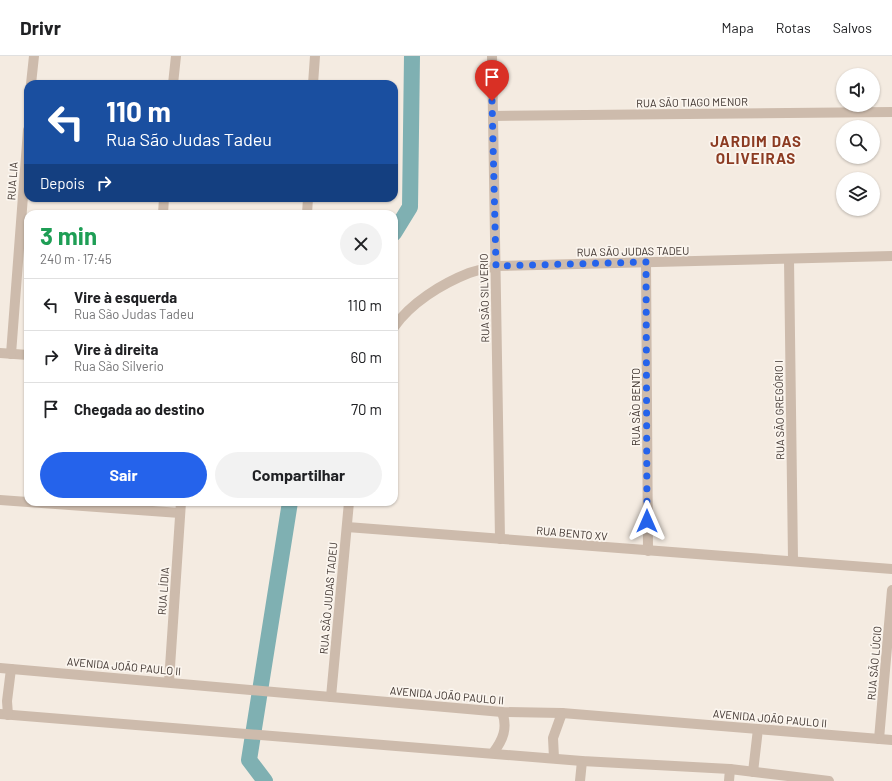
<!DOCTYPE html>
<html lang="pt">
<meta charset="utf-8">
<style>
:root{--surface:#fff;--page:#f2f2f2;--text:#202124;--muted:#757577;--line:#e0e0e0;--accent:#2563eb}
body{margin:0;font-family:Barlow,sans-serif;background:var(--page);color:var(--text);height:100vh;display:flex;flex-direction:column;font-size:15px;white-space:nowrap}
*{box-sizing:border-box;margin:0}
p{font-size:13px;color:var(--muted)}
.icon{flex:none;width:22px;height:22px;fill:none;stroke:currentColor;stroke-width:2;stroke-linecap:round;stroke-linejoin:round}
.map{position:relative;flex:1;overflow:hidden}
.panel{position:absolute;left:24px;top:154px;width:374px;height:296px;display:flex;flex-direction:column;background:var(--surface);border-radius:12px;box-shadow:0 1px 3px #0004}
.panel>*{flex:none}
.top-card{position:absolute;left:24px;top:24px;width:374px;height:122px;border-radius:12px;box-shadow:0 1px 3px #0004;background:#1a4fa0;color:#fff;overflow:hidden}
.controls{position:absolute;left:836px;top:12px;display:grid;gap:8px}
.controls a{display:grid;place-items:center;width:44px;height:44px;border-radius:50%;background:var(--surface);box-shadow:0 1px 3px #0004;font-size:20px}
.pin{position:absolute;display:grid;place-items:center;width:34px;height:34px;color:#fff;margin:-41px -17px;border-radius:50% 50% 50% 0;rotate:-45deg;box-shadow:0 0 4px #0007}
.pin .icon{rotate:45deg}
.me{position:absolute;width:44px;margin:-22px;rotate:0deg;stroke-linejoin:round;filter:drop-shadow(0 0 3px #0008)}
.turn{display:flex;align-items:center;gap:14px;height:84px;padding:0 16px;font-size:18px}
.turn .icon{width:52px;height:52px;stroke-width:2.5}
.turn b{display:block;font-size:28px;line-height:34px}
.then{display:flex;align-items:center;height:38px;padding:0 16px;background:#0003;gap:8px;font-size:15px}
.round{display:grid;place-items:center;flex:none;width:42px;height:42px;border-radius:21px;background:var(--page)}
.summary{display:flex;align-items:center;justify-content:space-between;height:68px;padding:0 16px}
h1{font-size:24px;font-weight:700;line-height:30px;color:#1e9e55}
.primary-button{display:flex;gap:8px;margin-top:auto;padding:8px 16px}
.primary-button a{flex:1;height:46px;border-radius:24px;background:var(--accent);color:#fff;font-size:16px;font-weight:700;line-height:46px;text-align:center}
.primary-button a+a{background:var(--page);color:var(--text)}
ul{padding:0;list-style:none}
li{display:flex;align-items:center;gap:12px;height:52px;padding:0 16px;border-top:1px solid var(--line)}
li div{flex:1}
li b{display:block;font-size:15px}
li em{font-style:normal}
header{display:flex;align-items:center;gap:24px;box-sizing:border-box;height:56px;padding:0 20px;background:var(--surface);border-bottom:1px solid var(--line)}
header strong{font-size:19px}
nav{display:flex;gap:22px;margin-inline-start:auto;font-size:14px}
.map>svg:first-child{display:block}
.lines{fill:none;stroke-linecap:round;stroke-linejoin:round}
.canal{stroke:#7fb0b2;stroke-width:16}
.minor{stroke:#cdbbac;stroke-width:10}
.route{stroke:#2563eb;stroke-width:7;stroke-dasharray:0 12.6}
.labels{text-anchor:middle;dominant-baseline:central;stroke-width:3.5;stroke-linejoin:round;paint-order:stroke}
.street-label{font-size:11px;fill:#3b302b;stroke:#fbf5ee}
.district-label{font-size:15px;font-weight:bold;letter-spacing:1px;fill:#8c3b22;stroke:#fbf5ee}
</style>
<header>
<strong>Drivr</strong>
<nav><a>Mapa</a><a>Rotas</a><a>Salvos</a></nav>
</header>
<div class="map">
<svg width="892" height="725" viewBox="0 0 892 725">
<rect width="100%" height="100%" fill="#f4ebe1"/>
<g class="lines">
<g class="canal">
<path d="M394 177 410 151 412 0"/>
<path d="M265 725 249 704 290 446"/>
</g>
<g class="minor">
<path d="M492 0 500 483"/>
<path d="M31 28 34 0"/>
<path d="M173 28 176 0"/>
<path d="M313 28 315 0"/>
<path d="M493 60 892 56"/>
<path d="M163 158 164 142"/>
<path d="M307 158 308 142"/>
<path d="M789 203 793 504"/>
<path d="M646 206 648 495"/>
<path d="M394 271C411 247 441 228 469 217 477 214 487 212 496 210L892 200"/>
<path d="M0 297 28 299"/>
<path d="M11 298 28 74"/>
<path d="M0 444 180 457"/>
<path d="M347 471 892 513"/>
<path d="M0 612 502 656 562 657 892 684"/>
<path d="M169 626 181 446"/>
<path d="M331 641 349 446"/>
<path d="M0 658 582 705 730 713 829 725"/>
<path d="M8 659 7 645 11 613"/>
<path d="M879 683 892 534"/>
<path d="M493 697C503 684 508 672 502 656"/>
<path d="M554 702 553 682 562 657"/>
<path d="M753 716 758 673"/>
<path d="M580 725 582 705"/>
<path d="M729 725 730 713"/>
</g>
</g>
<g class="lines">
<path class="route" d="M492 45 496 210 646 206 647 465"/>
</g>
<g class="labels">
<g class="street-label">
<text transform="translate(692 46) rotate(-1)">RUA SÃO TIAGO MENOR</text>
<text transform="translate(12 125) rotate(-86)">RUA LIA</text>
<text transform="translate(633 195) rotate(-1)">RUA SÃO JUDAS TADEU</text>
<text transform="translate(484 242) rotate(-91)">RUA SÃO SILVERIO</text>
<text transform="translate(635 351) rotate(-90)">RUA SÃO BENTO</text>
<text transform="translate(779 354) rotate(-91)">RUA SÃO GREGÓRIO I</text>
<text transform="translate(572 477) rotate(5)">RUA BENTO XV</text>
<text transform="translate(163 535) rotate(-86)">RUA LÍDIA</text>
<text transform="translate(328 542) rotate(-85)">RUA SÃO JUDAS TADEU</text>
<text transform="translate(874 607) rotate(-85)">RUA SÃO LÚCIO</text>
<text transform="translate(124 610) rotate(5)">AVENIDA JOÃO PAULO II</text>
<text transform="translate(447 639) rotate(5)">AVENIDA JOÃO PAULO II</text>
<text transform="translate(770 662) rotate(5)">AVENIDA JOÃO PAULO II</text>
</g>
<g class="district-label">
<text x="756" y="85">JARDIM DAS<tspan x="756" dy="17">OLIVEIRAS</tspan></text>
</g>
</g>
</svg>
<div class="controls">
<a><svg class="icon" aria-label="sound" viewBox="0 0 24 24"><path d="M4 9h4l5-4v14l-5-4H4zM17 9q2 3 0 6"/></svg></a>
<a><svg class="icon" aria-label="search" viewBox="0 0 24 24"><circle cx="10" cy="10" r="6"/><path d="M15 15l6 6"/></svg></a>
<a><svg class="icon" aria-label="layers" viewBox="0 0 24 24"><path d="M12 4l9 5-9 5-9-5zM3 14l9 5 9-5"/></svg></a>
</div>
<div class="pin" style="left:492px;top:45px;background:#d93025"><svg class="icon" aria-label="arrive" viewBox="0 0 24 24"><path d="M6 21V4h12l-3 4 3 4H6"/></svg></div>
<svg class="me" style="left:647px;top:465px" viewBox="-20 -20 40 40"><path d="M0-17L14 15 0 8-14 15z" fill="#2563eb" stroke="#fff" stroke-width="4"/></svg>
<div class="top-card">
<div class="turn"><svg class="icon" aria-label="left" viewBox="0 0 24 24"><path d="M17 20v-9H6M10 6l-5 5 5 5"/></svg><div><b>110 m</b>Rua São Judas Tadeu</div></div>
<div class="then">Depois<svg class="icon" aria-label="right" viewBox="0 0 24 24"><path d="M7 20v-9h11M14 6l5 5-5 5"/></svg></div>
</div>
<section class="panel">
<div class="summary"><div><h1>3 min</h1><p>240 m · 17:45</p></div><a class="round"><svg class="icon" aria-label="close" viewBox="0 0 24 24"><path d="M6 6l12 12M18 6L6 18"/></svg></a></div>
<ul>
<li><svg class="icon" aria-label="left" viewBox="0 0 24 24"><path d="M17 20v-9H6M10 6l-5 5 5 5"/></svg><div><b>Vire à esquerda</b><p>Rua São Judas Tadeu</p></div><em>110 m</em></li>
<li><svg class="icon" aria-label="right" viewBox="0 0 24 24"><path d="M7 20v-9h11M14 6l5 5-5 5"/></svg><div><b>Vire à direita</b><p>Rua São Silverio</p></div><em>60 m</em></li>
<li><svg class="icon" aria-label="arrive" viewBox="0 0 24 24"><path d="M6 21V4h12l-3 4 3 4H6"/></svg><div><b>Chegada ao destino</b></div><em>70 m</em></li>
</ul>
<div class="primary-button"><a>Sair</a><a>Compartilhar</a></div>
</section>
</div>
